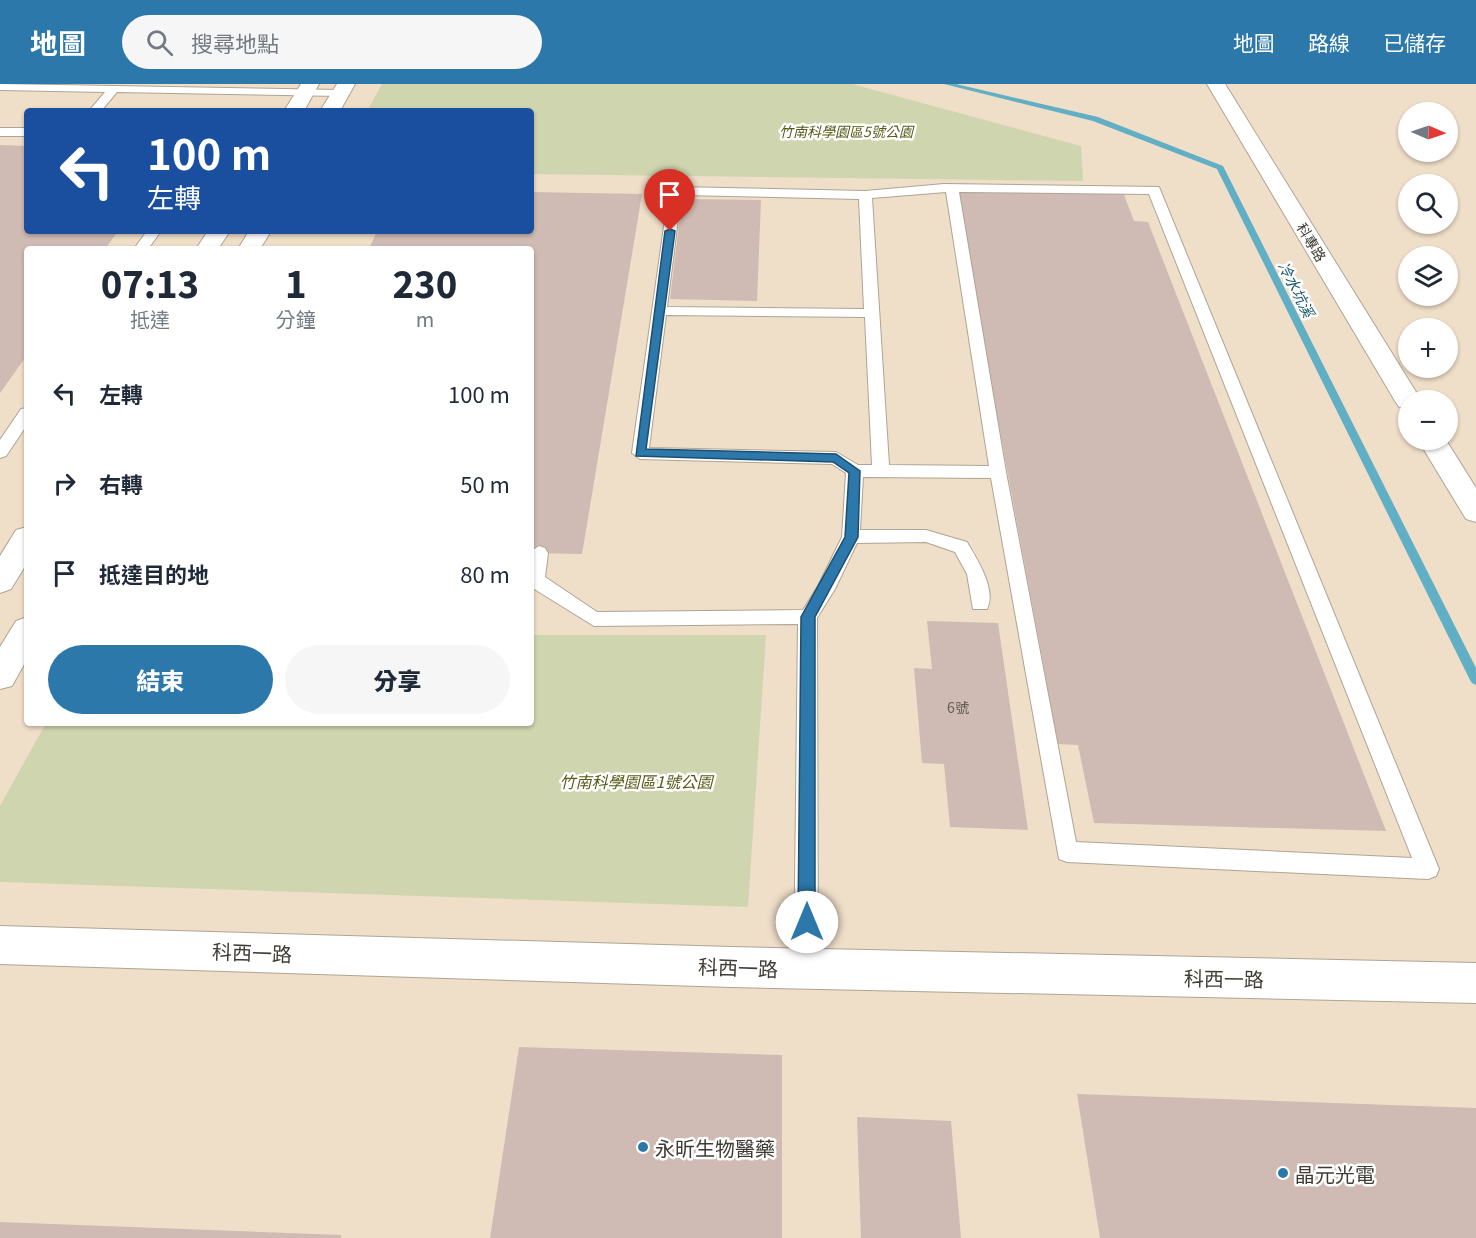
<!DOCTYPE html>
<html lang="zh-TW">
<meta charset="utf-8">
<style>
:root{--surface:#fff;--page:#f6f6f7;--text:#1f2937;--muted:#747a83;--accent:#2c78ab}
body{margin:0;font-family:Georgia,"Noto Sans TC",serif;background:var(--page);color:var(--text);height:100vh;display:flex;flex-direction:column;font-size:22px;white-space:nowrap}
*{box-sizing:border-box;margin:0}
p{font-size:20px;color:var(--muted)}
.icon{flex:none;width:33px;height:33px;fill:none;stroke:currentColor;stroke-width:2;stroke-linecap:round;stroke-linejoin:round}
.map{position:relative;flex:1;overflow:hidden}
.panel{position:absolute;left:24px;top:162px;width:510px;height:480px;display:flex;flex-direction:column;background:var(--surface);border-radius:6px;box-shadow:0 2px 4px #0004}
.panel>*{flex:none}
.banner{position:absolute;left:24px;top:24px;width:510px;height:126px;border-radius:6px;box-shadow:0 2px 4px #0004;background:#1a4fa0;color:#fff;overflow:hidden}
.needle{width:39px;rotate:92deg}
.controls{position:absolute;left:1398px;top:18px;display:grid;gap:12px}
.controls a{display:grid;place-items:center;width:60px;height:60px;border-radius:50%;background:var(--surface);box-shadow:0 2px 4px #0004;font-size:30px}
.pin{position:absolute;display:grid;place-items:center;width:51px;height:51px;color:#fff;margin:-62px -26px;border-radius:50% 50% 50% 0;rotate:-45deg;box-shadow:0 0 6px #0007}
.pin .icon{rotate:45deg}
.me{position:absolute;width:66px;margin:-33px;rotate:0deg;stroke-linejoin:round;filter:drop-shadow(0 0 4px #0008)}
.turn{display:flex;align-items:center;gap:21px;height:126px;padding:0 24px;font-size:27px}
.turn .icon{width:78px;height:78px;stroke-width:2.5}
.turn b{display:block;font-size:42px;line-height:51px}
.eta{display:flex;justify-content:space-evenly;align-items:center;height:102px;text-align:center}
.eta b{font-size:36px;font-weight:800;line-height:42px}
.action{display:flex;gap:12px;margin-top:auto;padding:12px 24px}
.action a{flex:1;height:69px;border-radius:36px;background:var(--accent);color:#fff;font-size:24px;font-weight:800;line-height:69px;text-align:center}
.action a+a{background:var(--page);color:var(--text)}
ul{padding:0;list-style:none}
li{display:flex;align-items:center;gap:18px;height:90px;padding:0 24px}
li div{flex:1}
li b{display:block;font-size:22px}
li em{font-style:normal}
header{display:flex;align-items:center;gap:36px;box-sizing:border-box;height:84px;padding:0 30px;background:var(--accent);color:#fff}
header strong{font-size:28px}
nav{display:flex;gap:33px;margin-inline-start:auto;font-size:21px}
.search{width:420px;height:54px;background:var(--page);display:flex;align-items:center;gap:15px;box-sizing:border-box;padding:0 21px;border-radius:33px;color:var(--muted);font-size:22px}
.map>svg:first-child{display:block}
.built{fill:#efdec8;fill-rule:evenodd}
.green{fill:#cfd5af}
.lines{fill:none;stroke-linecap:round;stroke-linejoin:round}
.stream{fill:#61afc5;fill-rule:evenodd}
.building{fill:#cfbbb3}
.service-casing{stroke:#afa495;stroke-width:2}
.minor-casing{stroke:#afa495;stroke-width:2}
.service{fill:#fff;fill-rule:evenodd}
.minor{fill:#fff;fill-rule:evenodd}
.route{fill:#2c78ab;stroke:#1d4e6f;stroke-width:1.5}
.poi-dot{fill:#2c78ab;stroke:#fff;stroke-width:2}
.labels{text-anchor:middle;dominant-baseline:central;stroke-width:5;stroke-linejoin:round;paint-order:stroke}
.far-park-label{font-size:14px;font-style:italic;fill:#555b15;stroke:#fff}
.far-street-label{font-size:14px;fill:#3f3b34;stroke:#fff}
.number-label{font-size:14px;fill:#635b54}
.far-water-label{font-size:15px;font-style:italic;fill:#175868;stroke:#fff}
.park-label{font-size:16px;font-style:italic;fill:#555b15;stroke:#fff}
.near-street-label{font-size:20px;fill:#3f3b34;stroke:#fff}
.near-poi-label{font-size:20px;fill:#3f3b34;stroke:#fff;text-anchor:start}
</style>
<header>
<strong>地圖</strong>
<div class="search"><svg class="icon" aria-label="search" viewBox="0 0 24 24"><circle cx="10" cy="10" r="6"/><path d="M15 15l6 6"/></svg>搜尋地點</div>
<nav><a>地圖</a><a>路線</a><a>已儲存</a></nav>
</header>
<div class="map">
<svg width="1476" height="1154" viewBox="0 0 1476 1154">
<rect width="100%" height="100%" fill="#f7ebdb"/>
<path class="built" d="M0 0H1476V1154H0ZM27 27H531V147H27ZM1408 28H1448V68H1408ZM1408 100H1448V140H1408ZM27 165H531V639H27ZM1408 172H1448V212H1408ZM1408 244H1448V284H1408ZM1408 316H1448V356H1408Z"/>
<g class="green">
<path d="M382 0H852L1081 62 1083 97 531 90V27H367Z"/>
<path d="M531 551H766L748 823 0 798V722L46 639H531Z"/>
</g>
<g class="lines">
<path class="stream" d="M944 0H956L1098 33 1223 82 1476 584V601L1472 599 1470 596 1217 85 1093 37Z"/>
</g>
<g class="building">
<path d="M0 61 27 62V147H118L105 165H27V271L0 309Z"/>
<path d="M955 105 1123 108 1134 137 1148 138 1386 747 1094 739 1078 661 1058 660Z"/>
<path d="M531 108 642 110 582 470 531 469V165H369L377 147H531Z"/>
<path d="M682 115 761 116 757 217 670 215Z"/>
<path d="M927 537 998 539 1028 746 950 743 944 680 922 679 914 584 932 585Z"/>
<path d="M519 963 782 971V1154H490Z"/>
<path d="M1077 1010 1476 1024V1154H1100Z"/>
<path d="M857 1033 951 1037 961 1154H861Z"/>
<path d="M0 1138 341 1151V1154H0Z"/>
</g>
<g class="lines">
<defs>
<g id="service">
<path d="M0 0 341 6 347 9 341 12 117 8 101 27H89L105 8 0 6Z"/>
<rect x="0" y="44" width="27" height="8"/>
<path d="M944 100 1159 103 1439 785 1436 792 1428 795 1067 778 1059 775 991 394 863 393 860 446H926L967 458C977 475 997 506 987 525H973L967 490 955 468 926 458 857 459 835 505 817 534 818 885 814 893 806 897 798 893 794 885 798 540 594 542 531 503V467L539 462 545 464 548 469 545 493 597 528 803 526 818 502 842 453 846 389 832 380 640 375 632 369 669 107 675 103 865 107ZM946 108 989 382 889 381 872 114ZM959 108 1149 110 1412 774 1076 758 1006 388ZM681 111 859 115 864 225 667 223ZM666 231 865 233 872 381H858L836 368 649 364Z"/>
<path d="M147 147H161L148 165H134Z"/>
<path d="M27 324V341L6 372 0 374V356L21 325Z"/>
</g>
<g id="minor">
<path d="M301 0H319L304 27H284Z"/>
<path d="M337 0H355L340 27H320Z"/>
<path d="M1207 0H1225L1421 316H1408V325L1399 323 1395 317Z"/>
<path d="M208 147H230L218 165H196Z"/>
<path d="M249 147H271L260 165H238Z"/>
<path d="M1418 356H1446L1476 404V438L1466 435Z"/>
<path d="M27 443V479L11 505 0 509V472L16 446Z"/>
<path d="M27 533V575L12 602 0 605V563L16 537Z"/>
<path d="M0 842 731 863 1476 879V919L731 903 0 880Z"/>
</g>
</defs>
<use href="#service" class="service-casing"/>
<use href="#minor" class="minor-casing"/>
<use href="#service" class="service"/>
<use href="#minor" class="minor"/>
</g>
<path class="route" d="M670 145 675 147 646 365 836 370 860 387 858 453 815 533V838L812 843 807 845 801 843 798 838 801 533 845 453 849 389 833 378 636 372 665 147Z"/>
<g class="poi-dot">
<circle cx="643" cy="1063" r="6"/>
<circle cx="1283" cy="1089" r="6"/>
</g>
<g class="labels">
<g class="far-park-label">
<text x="846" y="47">竹南科學園區5號公園</text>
</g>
<g class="far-street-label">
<text transform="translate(1312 158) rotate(59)">科專路</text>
</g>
<g class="number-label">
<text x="958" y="623">6號</text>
</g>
<g class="far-water-label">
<text transform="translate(1297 205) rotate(63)">冷水坑溪</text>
</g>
<g class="park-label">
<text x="636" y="697">竹南科學園區1號公園</text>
</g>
<g class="near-street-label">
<text transform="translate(252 868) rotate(2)">科西一路</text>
<text transform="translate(738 883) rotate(2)">科西一路</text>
<text transform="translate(1224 894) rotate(1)">科西一路</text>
</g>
<g class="near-poi-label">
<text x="655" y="1063">永昕生物醫藥</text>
<text x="1295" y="1089">晶元光電</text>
</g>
</g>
</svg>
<div class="controls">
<a><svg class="needle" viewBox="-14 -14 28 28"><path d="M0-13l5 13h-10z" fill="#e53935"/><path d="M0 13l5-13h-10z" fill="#747a83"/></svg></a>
<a><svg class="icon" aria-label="search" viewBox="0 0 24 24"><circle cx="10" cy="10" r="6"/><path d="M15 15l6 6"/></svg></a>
<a><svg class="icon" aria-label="layers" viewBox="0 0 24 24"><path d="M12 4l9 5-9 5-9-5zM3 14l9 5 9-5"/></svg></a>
<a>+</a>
<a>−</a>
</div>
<div class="pin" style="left:670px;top:147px;background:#d93025"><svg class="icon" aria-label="arrive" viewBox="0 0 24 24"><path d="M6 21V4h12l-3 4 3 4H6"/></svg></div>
<svg class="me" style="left:807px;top:838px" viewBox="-20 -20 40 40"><circle r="19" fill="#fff"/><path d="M0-13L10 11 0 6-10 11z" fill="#2c78ab"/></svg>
<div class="banner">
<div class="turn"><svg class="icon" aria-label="left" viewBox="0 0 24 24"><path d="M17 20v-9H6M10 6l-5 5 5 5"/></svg><div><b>100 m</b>左轉</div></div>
</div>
<section class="panel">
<div class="eta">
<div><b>07:13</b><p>抵達</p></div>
<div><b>1</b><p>分鐘</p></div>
<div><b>230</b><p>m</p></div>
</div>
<ul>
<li><svg class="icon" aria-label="left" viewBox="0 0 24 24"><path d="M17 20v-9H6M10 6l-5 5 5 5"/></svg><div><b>左轉</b></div><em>100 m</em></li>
<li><svg class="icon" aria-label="right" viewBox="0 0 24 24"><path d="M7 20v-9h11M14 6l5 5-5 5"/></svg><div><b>右轉</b></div><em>50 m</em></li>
<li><svg class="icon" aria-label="arrive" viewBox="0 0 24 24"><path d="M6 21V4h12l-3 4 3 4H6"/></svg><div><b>抵達目的地</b></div><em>80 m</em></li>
</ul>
<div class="action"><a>結束</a><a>分享</a></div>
</section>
</div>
